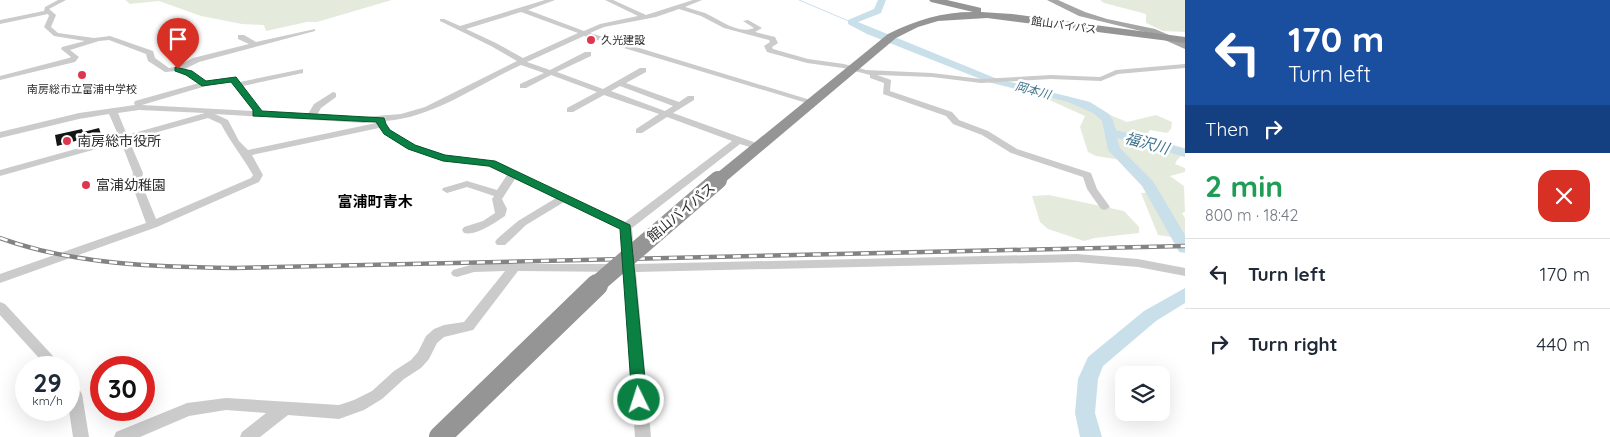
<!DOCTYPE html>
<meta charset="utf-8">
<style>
:root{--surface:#fff;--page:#f2f2f3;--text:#1f2937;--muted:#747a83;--line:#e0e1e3}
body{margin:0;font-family:Quicksand,"Noto Sans JP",sans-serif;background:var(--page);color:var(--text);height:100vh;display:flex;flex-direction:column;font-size:19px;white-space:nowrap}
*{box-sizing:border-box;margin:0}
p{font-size:16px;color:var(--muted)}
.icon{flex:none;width:28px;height:28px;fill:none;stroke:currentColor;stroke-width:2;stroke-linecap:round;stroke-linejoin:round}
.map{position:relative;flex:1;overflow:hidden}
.drawer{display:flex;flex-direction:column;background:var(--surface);width:425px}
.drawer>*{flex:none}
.top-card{background:#1a4fa0;color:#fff;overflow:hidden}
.fabs{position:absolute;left:1115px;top:366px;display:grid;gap:10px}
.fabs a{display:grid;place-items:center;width:55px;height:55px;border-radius:10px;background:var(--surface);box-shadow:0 5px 20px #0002;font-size:25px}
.speed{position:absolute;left:15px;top:356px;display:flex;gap:10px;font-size:25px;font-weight:700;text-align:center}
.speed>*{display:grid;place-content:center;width:65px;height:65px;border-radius:50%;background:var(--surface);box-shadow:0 5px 20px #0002;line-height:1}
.speed small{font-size:12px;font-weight:400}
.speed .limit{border:8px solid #d22;background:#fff;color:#111}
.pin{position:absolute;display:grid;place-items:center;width:42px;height:42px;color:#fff;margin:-51px -21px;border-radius:50% 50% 50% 0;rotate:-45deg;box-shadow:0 0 5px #0007}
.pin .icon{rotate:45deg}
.me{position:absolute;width:55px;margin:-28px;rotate:356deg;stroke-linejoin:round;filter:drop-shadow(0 0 4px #0008)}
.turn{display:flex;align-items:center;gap:18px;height:105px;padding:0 20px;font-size:22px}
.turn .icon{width:65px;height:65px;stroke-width:2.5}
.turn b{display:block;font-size:35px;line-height:42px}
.then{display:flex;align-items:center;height:48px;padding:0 20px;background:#0003;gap:10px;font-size:19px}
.round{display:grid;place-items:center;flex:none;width:52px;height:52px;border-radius:15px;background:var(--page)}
.overview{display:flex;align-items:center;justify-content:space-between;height:85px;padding:0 20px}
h1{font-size:30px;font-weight:800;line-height:38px;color:#1e9e55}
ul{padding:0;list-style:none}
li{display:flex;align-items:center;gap:15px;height:70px;padding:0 20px;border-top:1px solid var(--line)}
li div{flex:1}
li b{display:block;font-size:19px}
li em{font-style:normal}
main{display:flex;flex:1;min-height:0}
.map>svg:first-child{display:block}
.green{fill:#e5ebdc}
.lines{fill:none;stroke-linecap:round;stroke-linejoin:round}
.stream{stroke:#c9e0ea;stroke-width:1}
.river{fill:#c9e0ea;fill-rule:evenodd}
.building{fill:#151515}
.minor{fill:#cbcbcb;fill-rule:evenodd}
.major{fill:#a6a6a6;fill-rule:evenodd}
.highway{fill:#959595;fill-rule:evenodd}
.rail-casing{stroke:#838383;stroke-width:4.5}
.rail{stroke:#fff;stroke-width:2.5;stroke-dasharray:8;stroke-linecap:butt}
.highway-bridge-far1{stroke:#959595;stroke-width:18}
.highway-bridge{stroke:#959595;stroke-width:22}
.route{fill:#0b8043;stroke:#07532c}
.poi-dot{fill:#df3650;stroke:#fff;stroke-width:2}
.labels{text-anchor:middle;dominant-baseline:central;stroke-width:5;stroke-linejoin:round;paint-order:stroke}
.far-street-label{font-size:11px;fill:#2e2e2e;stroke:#fff}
.far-poi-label{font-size:11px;fill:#2e2e2e;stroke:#fff;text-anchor:start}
.far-water-label{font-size:12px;font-style:italic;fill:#3f758e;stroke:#fff}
.poi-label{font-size:14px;fill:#2e2e2e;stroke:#fff;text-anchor:start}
.street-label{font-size:14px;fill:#2e2e2e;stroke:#fff}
.water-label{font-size:15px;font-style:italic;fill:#3f758e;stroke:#fff}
.neighbourhood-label{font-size:15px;font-weight:bold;fill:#000;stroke:#fff}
</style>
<main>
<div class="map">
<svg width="1185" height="437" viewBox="0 0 1185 437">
<rect width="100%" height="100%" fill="#fff"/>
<g class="green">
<path d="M125 0H392L317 22H307L266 31 264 25 242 24 201 16 159 1 130 4Z"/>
<path d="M1100 0H1185V32L1163 31 1146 23V14L1104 3Z"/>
<path d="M1066 96 1127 122 1156 115 1172 122 1171 129 1167 133 1150 130 1145 137 1185 148V152L1177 160 1175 164 1185 168V172L1170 176 1184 186 1185 212 1182 213 1185 218V239L1158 235 1141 193 1159 192 1134 162 1096 156 1088 152 1080 127 1085 116 1047 99Z"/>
<path d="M1049 195 1124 211 1139 227V233L1095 238 1084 241 1048 229 1040 222 1032 196Z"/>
</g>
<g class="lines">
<path class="stream" d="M799 0 851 22"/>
<g class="river">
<path d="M878 0H886L881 13 858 22 995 78 1090 102 1109 114 1113 120 1116 130 1185 149V157L1117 138 1120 148 1153 181 1185 235V253L1179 252 1177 248 1142 186 1108 150 1102 121 1093 113 1068 102 988 82 867 34 848 24V20L874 9Z"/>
<path d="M1185 288V303L1156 321 1103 366 1098 379 1095 413 1102 437H1080L1075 413 1078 379 1088 357 1144 311Z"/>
</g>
</g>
<path class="building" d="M99 128 101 134 57 146 55 135 82 129 83 132Z"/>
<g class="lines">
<g class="minor">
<path d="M58 0H66L49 9 56 15 51 27 58 33 94 38 110 36 153 51 155 58 169 68 176 67 193 58 249 44 238 39V35H244L256 42 315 29V31L199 62 185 69 206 81 233 77 240 82 303 69V73L243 86 261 111 308 114 314 104 333 92 336 93V97L321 108 317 115 364 117 401 114 425 107 517 61 491 46 440 21V19H444L460 26 545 0H555L528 10 584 31 600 24 638 16 605 0H613L646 15 693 0H702L685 7C692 9 698 11 705 13 719 19 738 35 754 28L743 21 748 20 762 28 755 32 775 37 778 43 772 47 773 49 808 59 844 64 866 70 932 73 981 79 1051 75 1100 77 1116 70 1185 64V68L1118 74 1101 81 1051 79 981 83 932 77 877 75 891 80 890 91 952 112 959 120 988 131 1017 149 1091 173 1097 189 1110 207 1105 210 1101 209 1087 189 1083 177 1011 153 982 135 953 124 946 116 883 94 884 83 870 78V75L843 68 807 63 767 52 764 46 770 42 769 40 724 28 701 16 679 9 656 17 604 27 590 33 817 102 816 104H810L584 36 527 62 550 70 585 52H591V56L557 72 603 89 640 68H646V72L626 83 679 102 688 96H694V100L673 113 762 145 764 147 759 150 740 144 632 228 635 264 1077 254 1138 259 1185 268V276L1138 267 1077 262 636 272 651 437H635L623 272 518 271 473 330 444 337 437 343 429 359 421 368 404 379 382 399 364 410 339 419 288 415 260 437H240L242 432 266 413 226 410 189 416 140 437H114L116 432 187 403 226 398 339 405 354 400 372 391 394 371 411 360 418 352 426 336 434 329 444 325 464 322 505 271 474 272 457 277 453 276 451 273 453 270 474 264H623L620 229 564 202 526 225 505 245H497L495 242 497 239 518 221 556 198 515 179 502 199 507 209 505 216C494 223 477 236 464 233L462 230 464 227 483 221 495 213 492 199 494 196 467 187 447 193 442 190 443 188 467 181 497 190 507 175 489 167 443 161 408 149 384 134 379 128 252 155 263 175 259 182 157 227 0 283V274L146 223 131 182 133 173 121 142 0 176V170L119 137 109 114 79 119 0 138V132L79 113 135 105 134 103 135 101 199 83 186 75 177 71 165 72 148 61 146 54 109 40 99 41 70 50 79 57 75 62 0 80V76L69 58 71 57 61 49 62 47 85 41 54 36 44 27 49 16 48 14 0 24V20L44 11 45 7ZM521 12 578 33 523 58 496 43 466 29ZM521 65 544 73 520 84V88H526L551 75 597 92 567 108V112H573L604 95 659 114 636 129V133H642L667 117 732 141 625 222 495 162 444 155 414 145 390 130 386 125V121C435 117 477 85 521 65ZM231 82 253 111 142 105 206 86ZM620 86 673 106 665 111 611 91ZM139 110 205 113 127 135 118 113ZM215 114 364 123 376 122V123L248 150 239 141 228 120ZM208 118 221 124C230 142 243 157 253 175L251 178 156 219 141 182 143 173 129 140Z"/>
<path d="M0 302 5 304 64 368H48L0 315Z"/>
<path d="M69 380 74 382 82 394 89 437H73L69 410Z"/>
</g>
<path class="major" d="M1047 0H1058L1085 12 1107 19 1155 29 1185 42V49L1149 33 1079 16Z"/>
<path class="highway" d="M929 0H947L977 7 981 8V12L1012 14 1185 37V43L987 18 938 21 918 27 896 38 724 183H712L710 180 712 177 888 34C916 20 942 12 973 12L931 2Z"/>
<defs>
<path id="rail" d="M0 238C75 265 157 267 235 268L1185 246"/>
</defs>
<use href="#rail" class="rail-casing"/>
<use href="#rail" class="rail"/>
<path class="highway-bridge-far1" d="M595 286 718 180"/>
<path class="highway-bridge" d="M440 437 597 285"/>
</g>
<path class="route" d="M175 67 192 71 206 81 236 77 262 111 384 118 386 124 390 130 415 145 445 155 495 161 630 225 647 400 645 405 639 407 634 405 632 400 620 229 489 166 443 161 408 149 384 134 376 122 253 116V110L231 82 202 86 186 75 175 71Z"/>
<g class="poi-dot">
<circle cx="591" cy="40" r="5"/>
<circle cx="82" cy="75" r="5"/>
<circle cx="67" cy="141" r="5"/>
<circle cx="86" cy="185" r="5"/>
</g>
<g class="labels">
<g class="far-street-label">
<text transform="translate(1064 25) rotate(8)">館山バイパス</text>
</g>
<g class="far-poi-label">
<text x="601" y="40">久光建設</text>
<text x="82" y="89" text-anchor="middle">南房総市立富浦中学校</text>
</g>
<g class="far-water-label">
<text transform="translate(1033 90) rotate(15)">岡本川</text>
</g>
<g class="poi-label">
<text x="77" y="141">南房総市役所</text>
<text x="96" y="185">富浦幼稚園</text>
</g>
<g class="street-label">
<text transform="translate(681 212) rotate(-40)">館山バイパス</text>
</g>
<g class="water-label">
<text transform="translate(1147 143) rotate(15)">福沢川</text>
</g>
<g class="neighbourhood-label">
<text x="375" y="201">富浦町青木</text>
</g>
</g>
</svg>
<div class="fabs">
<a><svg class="icon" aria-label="layers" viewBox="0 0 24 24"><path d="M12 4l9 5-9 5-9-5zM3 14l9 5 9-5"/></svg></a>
</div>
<div class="speed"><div>29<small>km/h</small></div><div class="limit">30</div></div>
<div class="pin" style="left:178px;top:69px;background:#d93025"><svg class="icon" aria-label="arrive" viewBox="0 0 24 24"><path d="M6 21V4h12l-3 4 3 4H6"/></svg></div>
<svg class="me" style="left:639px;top:400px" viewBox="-20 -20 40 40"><circle r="17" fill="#0b8043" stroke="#fff" stroke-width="3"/><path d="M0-11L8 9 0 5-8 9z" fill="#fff"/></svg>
</div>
<section class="drawer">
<div class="top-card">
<div class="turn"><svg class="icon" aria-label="left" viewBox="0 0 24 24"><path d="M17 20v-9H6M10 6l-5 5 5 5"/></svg><div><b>170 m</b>Turn left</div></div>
<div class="then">Then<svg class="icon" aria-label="right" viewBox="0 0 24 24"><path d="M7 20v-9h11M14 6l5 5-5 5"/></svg></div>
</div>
<div class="overview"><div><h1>2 min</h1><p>800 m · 18:42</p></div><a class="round" style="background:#d93025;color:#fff"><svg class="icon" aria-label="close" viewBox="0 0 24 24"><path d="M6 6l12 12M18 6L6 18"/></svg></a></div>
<ul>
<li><svg class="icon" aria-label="left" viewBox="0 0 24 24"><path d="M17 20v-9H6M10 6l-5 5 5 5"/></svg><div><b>Turn left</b></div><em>170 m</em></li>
<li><svg class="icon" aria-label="right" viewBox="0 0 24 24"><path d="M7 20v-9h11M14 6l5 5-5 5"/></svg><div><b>Turn right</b></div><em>440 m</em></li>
</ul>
</section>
</main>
